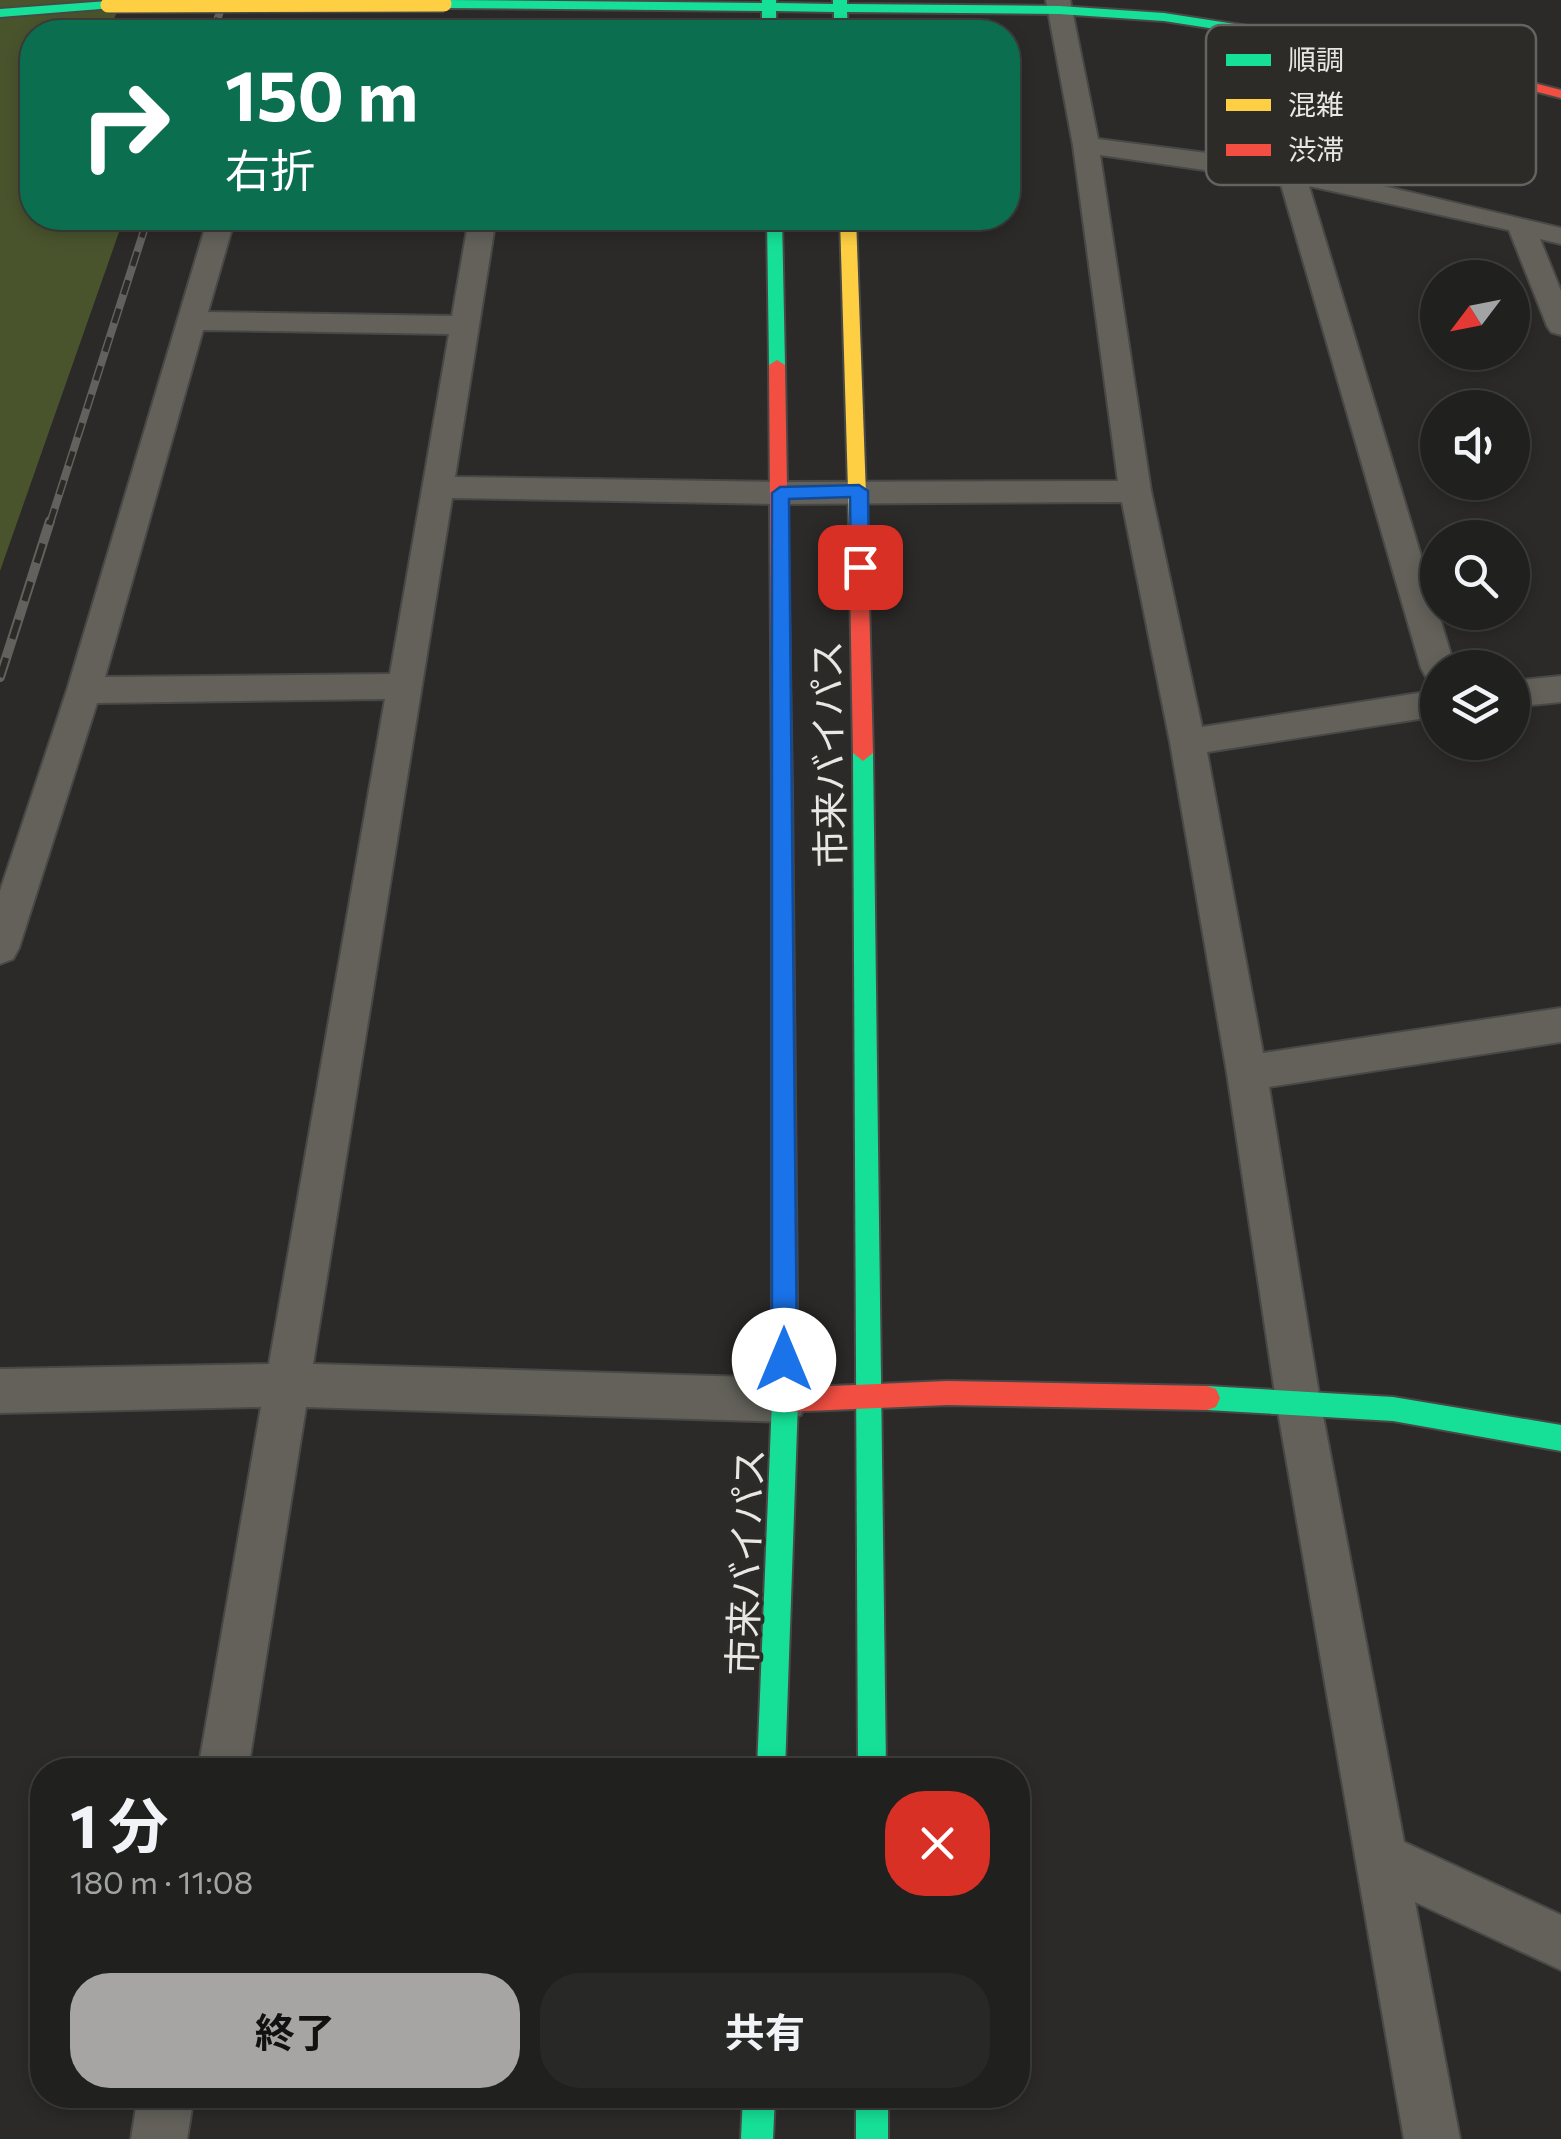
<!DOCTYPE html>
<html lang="ja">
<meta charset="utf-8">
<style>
:root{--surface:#20201e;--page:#282827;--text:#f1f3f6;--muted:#a2a3a4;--line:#3d3e3c;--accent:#a6a5a3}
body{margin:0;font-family:Commissioner,"Noto Sans JP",sans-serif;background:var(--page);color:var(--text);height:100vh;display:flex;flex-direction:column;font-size:38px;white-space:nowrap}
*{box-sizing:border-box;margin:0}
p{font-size:32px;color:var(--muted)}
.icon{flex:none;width:55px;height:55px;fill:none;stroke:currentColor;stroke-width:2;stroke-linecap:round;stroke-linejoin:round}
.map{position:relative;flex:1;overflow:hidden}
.side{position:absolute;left:30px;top:1758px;width:1000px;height:350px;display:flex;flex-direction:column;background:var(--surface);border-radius:40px;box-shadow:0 5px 15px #0003,0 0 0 2px var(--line)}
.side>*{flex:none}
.top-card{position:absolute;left:20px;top:20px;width:1000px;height:210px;border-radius:40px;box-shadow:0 5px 15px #0003,0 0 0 2px var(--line);background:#0b6e4f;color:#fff;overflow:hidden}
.needle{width:65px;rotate:238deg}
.fabs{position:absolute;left:1420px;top:260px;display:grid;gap:20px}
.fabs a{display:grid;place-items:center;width:110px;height:110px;border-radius:50%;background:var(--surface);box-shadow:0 5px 15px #0003,0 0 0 2px var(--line);font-size:50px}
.pin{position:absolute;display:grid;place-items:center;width:85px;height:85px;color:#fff;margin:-42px;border-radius:20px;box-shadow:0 5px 15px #0006}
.me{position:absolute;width:110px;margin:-55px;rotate:0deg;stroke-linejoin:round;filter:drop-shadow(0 0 8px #0008)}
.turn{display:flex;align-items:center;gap:35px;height:210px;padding:0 40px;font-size:45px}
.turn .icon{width:130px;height:130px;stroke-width:2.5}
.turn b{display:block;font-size:70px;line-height:85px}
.round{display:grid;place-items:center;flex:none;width:105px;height:105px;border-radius:40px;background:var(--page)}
.overview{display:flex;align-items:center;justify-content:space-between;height:170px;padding:0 40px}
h1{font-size:60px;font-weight:700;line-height:75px}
.primary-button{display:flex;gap:20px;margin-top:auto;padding:20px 40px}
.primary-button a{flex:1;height:115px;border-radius:40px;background:var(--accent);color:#111;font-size:40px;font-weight:700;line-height:115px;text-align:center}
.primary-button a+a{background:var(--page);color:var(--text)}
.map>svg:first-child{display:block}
.green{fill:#49542d}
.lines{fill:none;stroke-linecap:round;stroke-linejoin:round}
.street-casing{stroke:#484847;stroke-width:4}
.fast-casing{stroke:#484847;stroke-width:4}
.slow-casing{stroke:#484847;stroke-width:4}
.jam-casing{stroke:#484847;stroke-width:4}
.street{fill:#63615a;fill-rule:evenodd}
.fast{fill:#16e098;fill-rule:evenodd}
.slow{fill:#ffcf43;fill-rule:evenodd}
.jam{fill:#f24e42;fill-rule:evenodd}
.rail-far1-casing{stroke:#62615e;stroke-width:8}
.rail-casing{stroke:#62615e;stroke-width:10}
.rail-far1{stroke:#2c2b27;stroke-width:5;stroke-dasharray:15;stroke-linecap:butt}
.rail{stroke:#2c2b27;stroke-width:6;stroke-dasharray:20;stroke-linecap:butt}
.slow-bridge-casing{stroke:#484847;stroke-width:18;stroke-linecap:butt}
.slow-bridge{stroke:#ffcf43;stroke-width:15}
.route{fill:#1a73e8;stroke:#114b97;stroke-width:2.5}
.labels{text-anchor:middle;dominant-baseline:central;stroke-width:8;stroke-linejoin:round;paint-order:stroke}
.street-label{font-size:38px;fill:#e8e7e5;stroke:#2c2b27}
.key{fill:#2c2b27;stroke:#646360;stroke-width:2.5}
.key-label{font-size:28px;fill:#e8e7e5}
</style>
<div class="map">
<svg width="1561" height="2139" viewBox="0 0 1561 2139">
<rect width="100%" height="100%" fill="#2b2a28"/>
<path class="green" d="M0 0H123L110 27 140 32H32V218H124L0 571Z"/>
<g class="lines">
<defs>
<g id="street">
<path d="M1046 0H1070L1098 139 1291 164 1561 228V244L1540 239 1561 291V335L1551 332 1547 326 1509 230 1309 186 1455 668H1438V680L1426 677 1421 668 1280 181 1100 155 1151 491 1202 727 1438 690V716L1207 752 1263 1053 1561 1008V1042L1269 1087 1320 1400 1404 1842 1561 1915V1970L1415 1902 1460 2139H1404L1276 1400 1227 1073 1170 742 1122 502 780 504 452 498 313 1364 785 1378 801 1385 807 1400 801 1415 785 1422 306 1407 248 1770H198L261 1407 0 1413V1369L269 1364 385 699 97 703 19 948 13 959 0 964V891L67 690 208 218H235L208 312 452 316 469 218H496L455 477 780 482 1118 481 1073 145ZM203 330 449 334 390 674 105 677Z"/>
<path d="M1561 676V702L1512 707V681Z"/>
<path d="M138 2095H194L187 2139H131Z"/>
</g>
<g id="fast">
<path d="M448 0 762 3V0H776V3L833 4V0H847V4L1059 6 1164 13 1338 40 1345 44 1338 48 1164 21 1059 14 847 12 848 32H834V12L776 11V32H762V11L444 8 437 4Z"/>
<path d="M108 1 113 2V8L0 17V9Z"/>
<path d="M767 218H782L785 365 777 370 769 365Z"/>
<path d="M863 745 873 753 886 1770H858L853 753Z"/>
<path d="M782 782 792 790 798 1400 785 1770H757L772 1400V790Z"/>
<path d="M1207 1386 1393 1397 1561 1425V1451L1393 1421 1207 1410 1198 1407 1194 1398 1198 1389Z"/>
<path d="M743 2095H775L773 2139H741Z"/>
<rect x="856" y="2095" width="32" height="44"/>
</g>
<path id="slow" d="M840 218H856L867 523 858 529 849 523Z"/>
<g id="jam">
<path d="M1338 40 1464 65 1561 90V98L1463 73 1333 47 1331 44Z"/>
<path d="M777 360 785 365 792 790 782 798 772 790 769 365Z"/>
<path d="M858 517 867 523 873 753 863 761 853 753 849 523Z"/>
<path d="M947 1381 1207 1386 1216 1389 1220 1398 1216 1407 1207 1410 947 1405 785 1412 776 1409 772 1400 776 1391 785 1388Z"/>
</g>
</defs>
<use href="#street" class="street-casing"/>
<use href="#fast" class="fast-casing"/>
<use href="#slow" class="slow-casing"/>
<use href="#jam" class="jam-casing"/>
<use href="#street" class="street"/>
<use href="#fast" class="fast"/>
<use href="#slow" class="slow"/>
<use href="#jam" class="jam"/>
<defs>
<g id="rail-far1">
<path d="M213 32 224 0"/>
<path d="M50 523 148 218"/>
</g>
<path id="rail" d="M0 677 50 521"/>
</defs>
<use href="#rail-far1" class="rail-far1-casing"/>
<use href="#rail" class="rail-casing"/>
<use href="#rail-far1" class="rail-far1"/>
<use href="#rail" class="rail"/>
<defs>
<path id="slow-bridge" d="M108 5 444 4"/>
</defs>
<use href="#slow-bridge" class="slow-bridge-casing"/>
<use href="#slow-bridge" class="slow-bridge"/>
</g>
<path class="route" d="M859 485 868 491 869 567 860 573 851 567 850 497 789 499 797 1360 793 1369 784 1372 776 1369 772 1360V493L780 487Z"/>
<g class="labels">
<g class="street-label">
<text transform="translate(827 754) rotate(-91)">市来バイパス</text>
<text transform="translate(744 1562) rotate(-88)">市来バイパス</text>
</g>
</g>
<rect x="1206" y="25" width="330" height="160" rx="15" class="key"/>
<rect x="1226" y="54" width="45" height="12" fill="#16e098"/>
<rect x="1226" y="99" width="45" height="12" fill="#ffcf43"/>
<rect x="1226" y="144" width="45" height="12" fill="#f24e42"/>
<g class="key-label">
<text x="1288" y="70">順調</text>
<text x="1288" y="115">混雑</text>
<text x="1288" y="160">渋滞</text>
</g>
</svg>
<div class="fabs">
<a><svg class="needle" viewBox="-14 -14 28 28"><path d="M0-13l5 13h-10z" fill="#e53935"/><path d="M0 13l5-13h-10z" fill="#a2a3a4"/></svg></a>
<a><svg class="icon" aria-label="sound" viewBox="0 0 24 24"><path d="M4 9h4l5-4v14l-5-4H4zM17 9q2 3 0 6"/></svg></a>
<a><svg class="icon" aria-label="search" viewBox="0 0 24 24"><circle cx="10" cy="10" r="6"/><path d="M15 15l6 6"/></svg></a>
<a><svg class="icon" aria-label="layers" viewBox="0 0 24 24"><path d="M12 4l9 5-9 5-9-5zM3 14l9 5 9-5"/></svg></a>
</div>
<div class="pin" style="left:860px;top:567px;background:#d93025"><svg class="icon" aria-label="arrive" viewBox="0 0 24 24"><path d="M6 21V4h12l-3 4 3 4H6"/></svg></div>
<svg class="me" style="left:784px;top:1360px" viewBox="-20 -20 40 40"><circle r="19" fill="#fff"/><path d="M0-13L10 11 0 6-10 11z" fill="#1a73e8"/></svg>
<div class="top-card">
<div class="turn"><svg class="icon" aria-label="right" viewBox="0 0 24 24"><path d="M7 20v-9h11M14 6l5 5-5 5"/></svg><div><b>150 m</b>右折</div></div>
</div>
<section class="side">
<div class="overview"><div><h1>1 分</h1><p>180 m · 11:08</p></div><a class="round" style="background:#d93025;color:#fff"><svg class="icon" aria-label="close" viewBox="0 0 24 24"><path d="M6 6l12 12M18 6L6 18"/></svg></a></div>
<div class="primary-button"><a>終了</a><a>共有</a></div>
</section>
</div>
